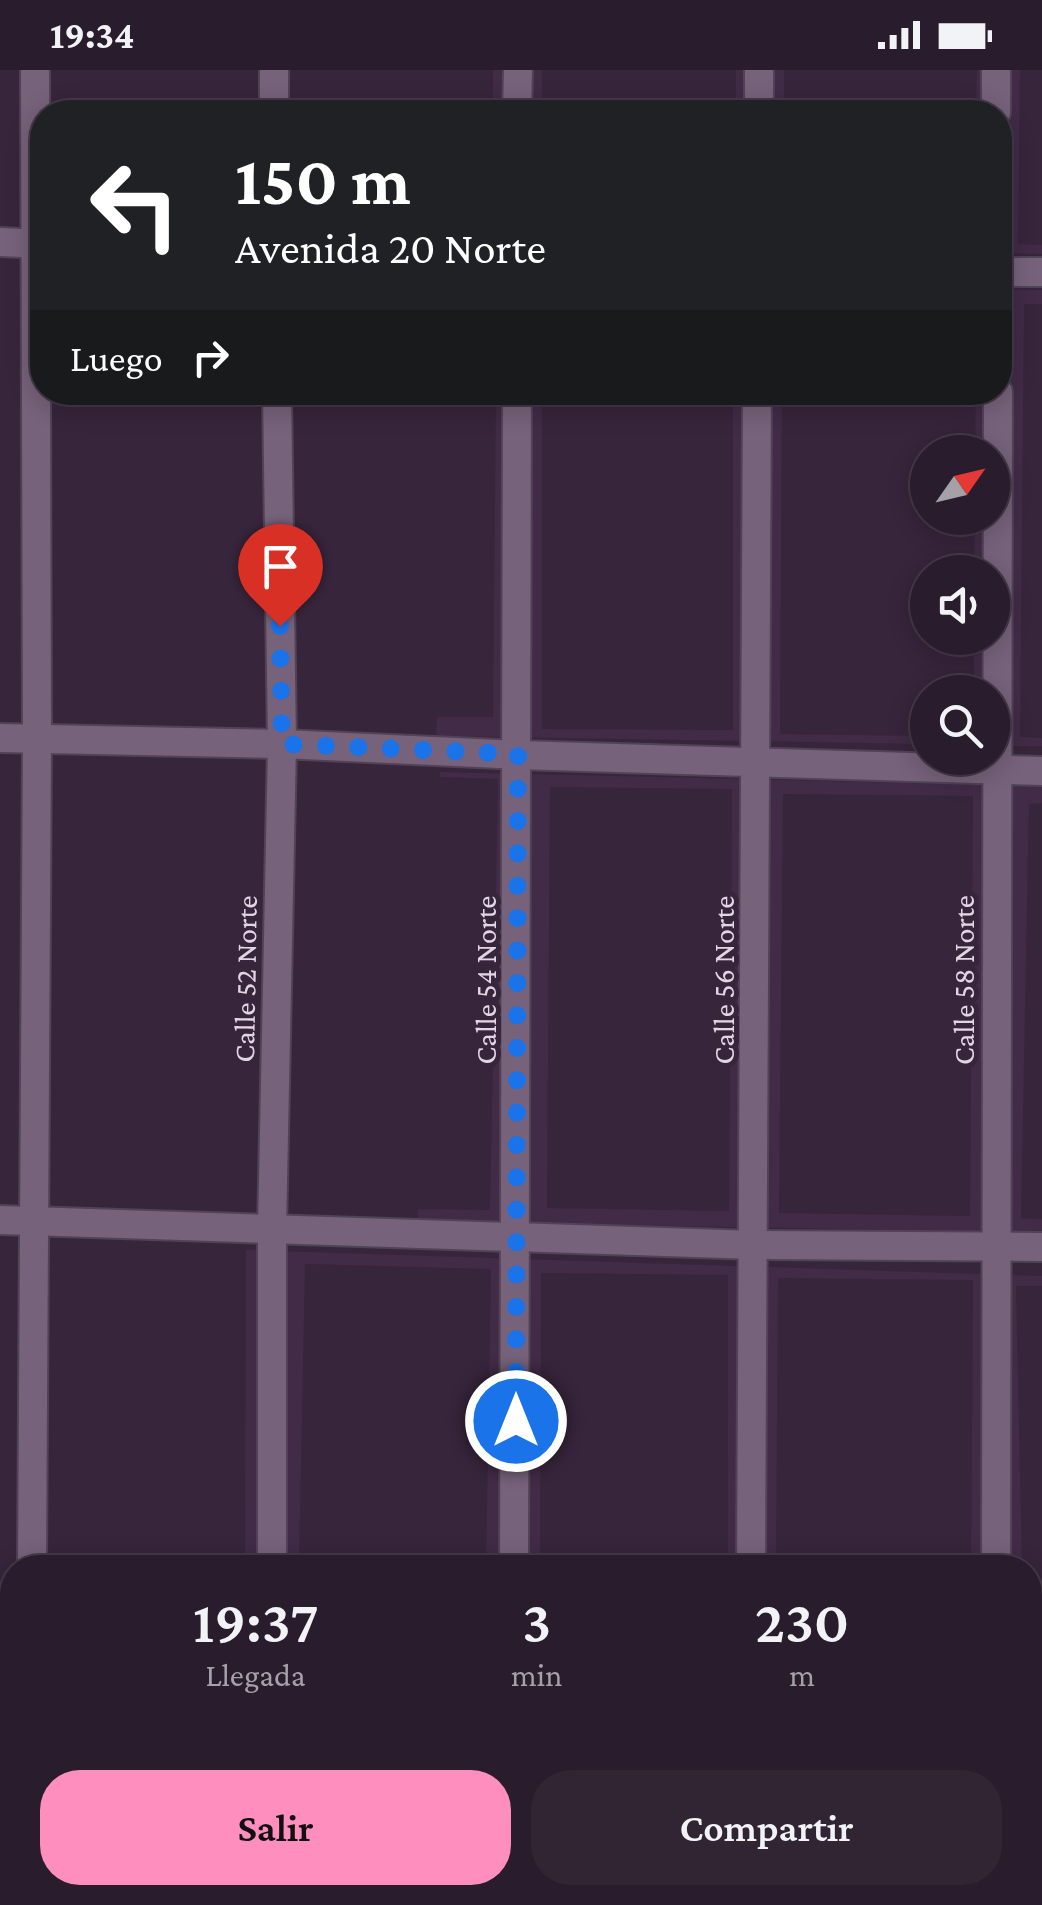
<!DOCTYPE html>
<html lang="es">
<style>
:root{--surface:#291c2c;--page:#312534;--text:#f1f3f6;--muted:#a5a1a9;--line:#453a48;--accent:#fe8ebe}
body{margin:0;font-family:"Crimson Pro",serif;background:var(--page);color:var(--text);height:100vh;display:flex;flex-direction:column;font-size:38px;white-space:nowrap}
*{box-sizing:border-box;margin:0}
p{font-size:32px;color:var(--muted)}
.icon{flex:none;width:55px;height:55px;fill:none;stroke:currentColor;stroke-width:2;stroke-linecap:round;stroke-linejoin:round}
.map{position:relative;flex:1;overflow:hidden}
.drawer{position:absolute;left:0px;top:1485px;width:1042px;height:350px;display:flex;flex-direction:column;background:var(--surface);border-radius:40px 40px 0 0;box-shadow:0 5px 25px #0003,0 0 0 2px var(--line)}
.drawer>*{flex:none}
.banner{position:absolute;left:30px;top:30px;width:982px;height:305px;border-radius:40px;box-shadow:0 5px 25px #0003,0 0 0 2px var(--line);background:#202124;color:#fff;overflow:hidden}
.needle{width:65px;rotate:56deg}
.buttons{position:absolute;left:910px;top:365px;display:grid;gap:20px}
.buttons a{display:grid;place-items:center;width:100px;height:100px;border-radius:50%;background:var(--surface);box-shadow:0 5px 25px #0003,0 0 0 2px var(--line);font-size:50px}
.pin{position:absolute;display:grid;place-items:center;width:85px;height:85px;color:#fff;margin:-102px -42px;border-radius:50% 50% 50% 0;rotate:-45deg;box-shadow:0 0 10px #0007}
.pin .icon{rotate:45deg}
.me{position:absolute;width:110px;margin:-55px;rotate:0deg;stroke-linejoin:round;filter:drop-shadow(0 0 8px #0008)}
.turn{display:flex;align-items:center;gap:35px;height:210px;padding:0 40px;font-size:45px}
.turn .icon{width:130px;height:130px;stroke-width:2.5}
.turn b{display:block;font-size:70px;line-height:85px}
.then{display:flex;align-items:center;height:95px;padding:0 40px;background:#0003;gap:20px;font-size:38px}
.eta{display:flex;justify-content:space-evenly;align-items:center;height:170px;text-align:center}
.eta b{font-size:60px;font-weight:600;line-height:70px}
.action{display:flex;gap:20px;margin-top:auto;padding:20px 40px}
.action a{flex:1;height:115px;border-radius:40px;background:var(--accent);color:#111;font-size:40px;font-weight:600;line-height:115px;text-align:center}
.action a+a{background:var(--page);color:var(--text)}
.status{display:flex;justify-content:space-between;align-items:center;height:70px;padding:0 50px;background:var(--surface);direction:ltr}
.status svg{height:28px;fill:currentColor}
.map>svg:first-child{display:block}
.built{fill:#412b47;fill-rule:evenodd}
.lines{fill:none;stroke-linecap:round;stroke-linejoin:round}
.street-casing{stroke:#514255;stroke-width:32}
.secondary-casing{stroke:#514255;stroke-width:35}
.street{stroke:#76627b;stroke-width:28}
.secondary{stroke:#76627b;stroke-width:30}
.route{stroke:#1a73e8;stroke-width:18;stroke-dasharray:0 32.4}
.labels{text-anchor:middle;dominant-baseline:central;stroke-width:10;stroke-linejoin:round;paint-order:stroke}
.street-label{font-size:30px;fill:#e2d6e5;stroke:#37253b}
</style>
<div class="status"><b>19:34</b><svg viewBox="0 0 49 12"><path d="M0 12V9h3v3zM5 12V6h3v6zM10 12V3h3v9zM15 12V0h3v12zM26 1h20v11H26zM47 4h2v5h-2z"/></svg></div>
<div class="map">
<svg width="1042" height="1835" viewBox="0 0 1042 1835">
<rect width="100%" height="100%" fill="#37253b"/>
<g class="built">
<rect x="493" y="0" width="49" height="42"/>
<rect x="736" y="0" width="48" height="42"/>
<path d="M977 0H1020L1018 174 1042 175V184L1000 183V42H976Z"/>
<path d="M1000 219 1042 220V234H1024L1020 667 1042 668V676H993L992 622H974V568H992V502H974L975 448H992V382H975L976 323 1000 322Z"/>
<path d="M496 322 542 323V659L733 660V323L782 322 780 664 927 666 928 674 436 666 437 647H493Z"/>
<path d="M440 702 1042 716V733L1029 734 1021 1148 1042 1149V1163L418 1151V1139L490 1140 498 709 440 707ZM550 717 732 719 729 1141 547 1138ZM783 724 973 726 970 1146 779 1143Z"/>
<path d="M246 1180 1042 1206V1216H1016L1022 1497H971L973 1210 778 1208 776 1497 728 1498V1205L541 1203 540 1497 486 1498 491 1199 305 1194 299 1497 245 1498Z"/>
<path d="M9 1518H12V1610H7Z"/>
</g>
<g class="lines">
<defs>
<g id="street">
<path d="M274 0V42"/>
<path d="M996 0V42"/>
<path d="M517 42 518 0"/>
<path d="M759 42V0"/>
<path d="M0 172 42 174"/>
<path d="M1000 202H1042"/>
<path d="M0 668 282 674 519 685 1042 701"/>
<path d="M0 1150 754 1175 1042 1177"/>
<path d="M32 1498 37 670 35 0"/>
<path d="M272 1498V1160L282 674 277 322"/>
<path d="M514 1498 517 322"/>
<path d="M751 1498 757 322"/>
<path d="M996 1498 998 322"/>
<path d="M29 1822V1835"/>
<path d="M272 1835V1822"/>
<path d="M513 1835 514 1822"/>
<path d="M745 1835 746 1822"/>
<path d="M994 1835V1822"/>
</g>
<g id="secondary">
<path d="M0 1624H12"/>
<path d="M0 1656 12 1657"/>
<path d="M1030 1659 1042 1660"/>
<path d="M1030 1692H1042"/>
</g>
</defs>
<use href="#street" class="street-casing"/>
<use href="#secondary" class="secondary-casing"/>
<use href="#street" class="street"/>
<use href="#secondary" class="secondary"/>
</g>
<g class="lines">
<path class="route" d="M280 556 282 674 518 684 516 1351"/>
</g>
<g class="labels">
<g class="street-label">
<text transform="translate(245 909) rotate(-89)">Calle 52 Norte</text>
<text transform="translate(485 910) rotate(-90)">Calle 54 Norte</text>
<text transform="translate(723 910) rotate(-90)">Calle 56 Norte</text>
<text transform="translate(963 910) rotate(-90)">Calle 58 Norte</text>
</g>
</g>
</svg>
<div class="buttons">
<a><svg class="needle" viewBox="-14 -14 28 28"><path d="M0-13l5 13h-10z" fill="#e53935"/><path d="M0 13l5-13h-10z" fill="#a5a1a9"/></svg></a>
<a><svg class="icon" aria-label="sound" viewBox="0 0 24 24"><path d="M4 9h4l5-4v14l-5-4H4zM17 9q2 3 0 6"/></svg></a>
<a><svg class="icon" aria-label="search" viewBox="0 0 24 24"><circle cx="10" cy="10" r="6"/><path d="M15 15l6 6"/></svg></a>
</div>
<div class="pin" style="left:280px;top:556px;background:#d93025"><svg class="icon" aria-label="arrive" viewBox="0 0 24 24"><path d="M6 21V4h12l-3 4 3 4H6"/></svg></div>
<svg class="me" style="left:516px;top:1351px" viewBox="-20 -20 40 40"><circle r="17" fill="#1a73e8" stroke="#fff" stroke-width="3"/><path d="M0-11L8 9 0 5-8 9z" fill="#fff"/></svg>
<div class="banner">
<div class="turn"><svg class="icon" aria-label="left" viewBox="0 0 24 24"><path d="M17 20v-9H6M10 6l-5 5 5 5"/></svg><div><b>150 m</b>Avenida 20 Norte</div></div>
<div class="then">Luego<svg class="icon" aria-label="right" viewBox="0 0 24 24"><path d="M7 20v-9h11M14 6l5 5-5 5"/></svg></div>
</div>
<section class="drawer">
<div class="eta">
<div><b>19:37</b><p>Llegada</p></div>
<div><b>3</b><p>min</p></div>
<div><b>230</b><p>m</p></div>
</div>
<div class="action"><a>Salir</a><a>Compartir</a></div>
</section>
</div>
